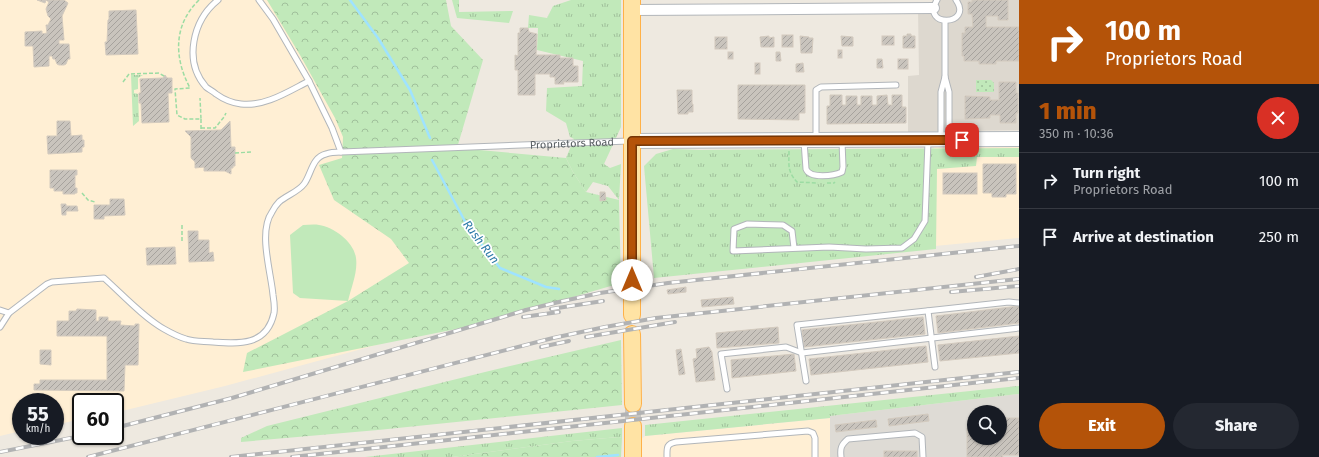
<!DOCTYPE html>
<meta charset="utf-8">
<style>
:root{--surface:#171b24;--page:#242831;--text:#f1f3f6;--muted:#9ea1a6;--line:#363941;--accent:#b45309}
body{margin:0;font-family:"Fira Sans",sans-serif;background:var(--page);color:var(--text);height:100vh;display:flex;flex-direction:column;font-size:15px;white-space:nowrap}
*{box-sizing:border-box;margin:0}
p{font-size:13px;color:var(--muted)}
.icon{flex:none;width:22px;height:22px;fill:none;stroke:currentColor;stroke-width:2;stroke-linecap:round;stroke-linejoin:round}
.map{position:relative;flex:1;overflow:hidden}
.side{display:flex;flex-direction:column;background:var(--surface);width:300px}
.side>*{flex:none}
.guide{background:#b45309;color:#fff;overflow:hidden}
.controls{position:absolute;left:967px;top:405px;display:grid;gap:8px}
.controls a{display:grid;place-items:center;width:40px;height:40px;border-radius:50%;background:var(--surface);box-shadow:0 1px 3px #0004;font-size:20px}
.speed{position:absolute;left:12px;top:393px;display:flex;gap:8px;font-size:20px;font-weight:700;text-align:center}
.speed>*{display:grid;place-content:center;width:52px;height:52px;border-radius:50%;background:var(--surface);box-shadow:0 1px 3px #0004;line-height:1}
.speed small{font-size:10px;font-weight:400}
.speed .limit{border:2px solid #111;border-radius:6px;background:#fff;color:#111}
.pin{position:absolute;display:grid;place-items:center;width:34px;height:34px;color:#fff;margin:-17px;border-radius:8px;box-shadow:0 2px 6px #0006}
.me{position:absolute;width:44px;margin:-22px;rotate:0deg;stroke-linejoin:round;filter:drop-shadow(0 0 3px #0008)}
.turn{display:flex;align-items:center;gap:14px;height:84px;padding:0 20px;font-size:18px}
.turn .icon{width:52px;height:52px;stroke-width:2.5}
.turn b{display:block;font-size:28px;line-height:34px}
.round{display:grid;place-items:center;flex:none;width:42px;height:42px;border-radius:21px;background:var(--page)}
.summary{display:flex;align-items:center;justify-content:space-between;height:68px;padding:0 20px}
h1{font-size:24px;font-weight:800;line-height:30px;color:var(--accent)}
.cta{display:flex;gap:8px;margin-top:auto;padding:8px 20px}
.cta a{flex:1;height:46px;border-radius:24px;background:var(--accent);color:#fff;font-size:16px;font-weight:800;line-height:46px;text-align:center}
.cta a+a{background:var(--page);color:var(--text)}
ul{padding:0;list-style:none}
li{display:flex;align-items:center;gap:12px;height:56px;padding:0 20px;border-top:1px solid var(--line)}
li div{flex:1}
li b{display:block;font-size:15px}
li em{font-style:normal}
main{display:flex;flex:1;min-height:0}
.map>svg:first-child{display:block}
.commercial{fill:#ffefd4}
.industrial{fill:#dedbd5;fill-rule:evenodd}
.education{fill:#ddd8cf}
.grass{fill:url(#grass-tufts)}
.forest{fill:url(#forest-crowns)}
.park{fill:url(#park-dots)}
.pitch{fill:#c1e9ba}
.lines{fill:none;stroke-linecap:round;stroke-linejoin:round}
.stream{stroke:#9fe3ff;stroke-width:2.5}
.building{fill:url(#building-hatch);stroke:#d3cabe}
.primary-tunnel{stroke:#c9c6c1;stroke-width:16;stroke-dasharray:16 8;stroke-linecap:butt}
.lane-casing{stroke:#b2b6ba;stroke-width:7}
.street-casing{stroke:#b2b6ba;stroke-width:12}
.secondary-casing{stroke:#b2b8bd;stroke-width:16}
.primary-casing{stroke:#ffb148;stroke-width:18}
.path{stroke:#9cdca3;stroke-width:1.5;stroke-dasharray:4 2;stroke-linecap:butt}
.lane{stroke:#fff;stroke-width:5}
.street{stroke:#fff;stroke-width:10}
.secondary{stroke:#fff;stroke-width:14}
.primary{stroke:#ffe3a4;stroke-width:16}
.rail-casing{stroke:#b1b2b3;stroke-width:4}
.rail{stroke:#fff;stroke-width:2.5;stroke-dasharray:8;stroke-linecap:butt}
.route-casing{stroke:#753606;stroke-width:10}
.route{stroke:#b45309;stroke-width:7}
.labels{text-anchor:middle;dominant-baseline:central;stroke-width:3.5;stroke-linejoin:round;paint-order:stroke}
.street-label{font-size:11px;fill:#595f63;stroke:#fff}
.water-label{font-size:12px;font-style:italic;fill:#2f7ba8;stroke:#fff}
</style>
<main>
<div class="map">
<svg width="1019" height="457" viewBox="0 0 1019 457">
<defs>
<pattern id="grass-tufts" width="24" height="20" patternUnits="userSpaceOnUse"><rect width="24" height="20" fill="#c1e9ba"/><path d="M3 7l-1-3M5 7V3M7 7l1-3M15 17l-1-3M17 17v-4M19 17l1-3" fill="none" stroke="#a0c09b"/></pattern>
<pattern id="forest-crowns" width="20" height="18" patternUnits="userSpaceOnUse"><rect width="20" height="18" fill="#c1e9ba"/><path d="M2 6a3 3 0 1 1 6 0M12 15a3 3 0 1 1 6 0" fill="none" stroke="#a0c09b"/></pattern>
<pattern id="park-dots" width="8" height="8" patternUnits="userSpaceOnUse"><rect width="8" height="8" fill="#c1e9ba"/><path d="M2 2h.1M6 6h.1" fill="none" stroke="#a0c09b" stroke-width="1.8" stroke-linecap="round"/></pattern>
<pattern id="building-hatch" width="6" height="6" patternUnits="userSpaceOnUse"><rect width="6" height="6" fill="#c9c4bd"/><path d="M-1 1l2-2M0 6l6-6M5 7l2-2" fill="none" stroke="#a6a29d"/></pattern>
</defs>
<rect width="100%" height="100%" fill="#eee9e0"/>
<g class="commercial">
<path d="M0 0H434L439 328 225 386 126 410 115 413V402H81V419L55 425V402H21V431L0 436Z"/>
<path d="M1019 139V238L935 246 934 140Z"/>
<path d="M830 418V457H636L641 439 645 436Z"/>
</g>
<path class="industrial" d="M1019 394V457H830V416ZM974 412H1000V438H974Z"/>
<path class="education" d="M937 0H1019V130L908 132V76L919 75 918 8H934Z"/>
<g class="grass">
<path d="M452 0H459V12L513 11 509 23 457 18Z"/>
<path d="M571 0H621V127L604 164 610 168 621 164 619 200 608 186 593 182 586 192 573 172 566 158 574 139 570 137 566 123 546 111 547 88 582 86 583 61 537 50 538 28H528L529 15 547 18 553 6Z"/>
<path d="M131 75H143L138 78V89L134 90V93L138 94 139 121 133 126Z"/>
<path d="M1019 148V157H977L976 166 937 169 936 249 654 278 644 166 656 154 673 149 699 150Z"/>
<path d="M1019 386V394L830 416V418L645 436V425Z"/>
<path d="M622 428V438L619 437 572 441 452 457H365Z"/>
</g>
<g class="forest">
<path d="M267 0H446L451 26 483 60 457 148 566 158 573 172 586 192 619 200 621 283 481 324 243 372 247 353 348 301 409 263 391 239 334 200 319 165 342 158 343 137 335 118 300 55Z"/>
<path d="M621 340 622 405 378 430 241 442V438L267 426 485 372Z"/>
<path d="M619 437 622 438 621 457H452L572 441Z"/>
</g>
<path class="park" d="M976 80H991L994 83V92H976Z"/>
<path class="pitch" d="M303 225C308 225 314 224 319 225 334 227 354 242 356 258 358 272 351 288 348 301L300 298 293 293 290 235Z"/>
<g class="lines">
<g class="stream">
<path d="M350 0 378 38 410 90 430 138"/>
<path d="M432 160 468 227 500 268 546 287 559 289"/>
<path d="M597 457 618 455"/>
</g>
</g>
<g class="building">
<path d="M37 0H64L68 3 62 16 64 40H59V44H69L70 59H68L66 64 64 65H59L57 64 55 59H53L52 56H49V66L34 67 33 46H25V32L42 31V34L47 33 46 25H48L51 19 48 16 46 9 49 2 46 0 45 3Z"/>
<path d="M972 0H1008V20H998V16H986V27H1019V61H996V64H979V61H964V56H962V33H965V27H973L972 14H968V2H972Z"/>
<path d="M136 10 138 54 106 55 105 42H107L108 20 109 19V11Z"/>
<path d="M520 28H528L529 32 537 34 536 55H560V58H573V66H578V82H563L564 84H555V77H550V74H535V95H518V70H515V55L518 56V33H520Z"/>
<path d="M907 34H911V36H915V48H903V36H907Z"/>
<rect x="782" y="35" width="11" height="12"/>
<path d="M769 36V38L774 37V47H761L760 37Z"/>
<path d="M800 36 809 37V38H813L812 53H801Z"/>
<path d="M841 36 853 37V46H842Z"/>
<rect x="882" y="36" width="12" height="9"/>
<rect x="715" y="37" width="12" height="12"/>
<rect x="838" y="50" width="4" height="8"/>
<rect x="728" y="52" width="5" height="7"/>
<path d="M776 52H780L781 61H776Z"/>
<path d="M877 59H882L883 68H877Z"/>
<rect x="898" y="59" width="10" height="10"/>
<rect x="755" y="63" width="5" height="11"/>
<path d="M803 63 804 72H796V64Z"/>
<path d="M165 75 167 78H172V93H168L169 122 142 123 141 103H139V93H141L140 79 163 78Z"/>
<path d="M999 82H1016V93H1018V113H1016V123H1000V115H990V118L965 119V96L990 97V100H999Z"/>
<path d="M738 85H805V113H799V120L738 119Z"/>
<path d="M677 90H692V104H693V112H688V114H678Z"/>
<path d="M830 95H842V105H846V96H857V105H861V96H872V105H877V96L887 95 888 105H892V95H902V107H906V123L827 124V106H830Z"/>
<path d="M57 121H70L71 136 82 135V140H84V147H82V152L48 154 47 136H57Z"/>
<path d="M230 121 231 147H235V166H233V168H231V174L225 171H204V167L195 168V162L191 158V137L185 131 221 130Z"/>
<path d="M983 164H1016V194H1006V197H992V193H983Z"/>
<path d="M50 170H77V175H75V188H77V193H75V194H63V191H54V188H50Z"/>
<rect x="943" y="173" width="34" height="21"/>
<path d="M600 192H605L606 200 600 201Z"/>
<path d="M110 199H124L125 215 104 216V219H94V205H110Z"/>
<path d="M61 204H66V206H77L78 211H66V215H62Z"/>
<path d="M188 231H198V240H209V253L213 252 214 261 189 262Z"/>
<path d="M175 247 176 264 147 265 146 248Z"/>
<path d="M686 287V292L668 294 667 290Z"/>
<path d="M733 297 734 304 702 307 701 300Z"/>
<path d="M1019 306V323L938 333 936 316Z"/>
<path d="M77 309 96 310V321H99V317H108V321H121L120 325 135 326V324H139L138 365H125L124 391 34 390V384H40V380H107V336H57V321H69V311H76Z"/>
<path d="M923 317 925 334 804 347 802 330Z"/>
<path d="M778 327 779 343 717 348 716 333Z"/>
<path d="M1019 336V353L940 361 938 345Z"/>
<path d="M926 346 928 362 811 375 809 359Z"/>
<path d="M709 347 712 352 715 380 696 382 693 359 697 358 696 349Z"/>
<path d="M681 349 685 374 679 375 676 350Z"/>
<path d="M40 350H51V365L40 364Z"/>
<path d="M794 354 796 371 732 378 731 360Z"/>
<path d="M928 414 929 421 889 426 888 419Z"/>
<path d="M1000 418H1019V455H1002L1003 457H967V428L974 421V438H1000Z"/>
<path d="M876 420 877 427 836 432 835 425Z"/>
<rect x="884" y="451" width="33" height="6"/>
</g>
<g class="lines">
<path class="primary-tunnel" d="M633 404V426"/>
<defs>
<g id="lane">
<path d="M218 0C193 20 183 61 206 87 208 89 213 91 216 94 223 99 232 103 241 104 265 107 289 91 309 81"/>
<path d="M259 0 273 19 309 81 332 128 341 152"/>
<path d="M937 0C920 28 974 26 956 0"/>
<path d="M945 21V77L949 92V139"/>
<path d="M816 139V90L821 87 896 85"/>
<path d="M941 139V92L945 77"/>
<path d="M804 141 806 169C810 179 834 176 842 172L843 167 842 141"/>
<path d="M794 248 792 231 783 225 747 224 734 229 733 251 829 247 866 249 902 248 914 239 925 221 928 141"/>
<path d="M0 310 9 313"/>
<path d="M928 311 935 367"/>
<path id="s1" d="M0 327 9 313 47 284 52 282 104 278C122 294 144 318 164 329 171 333 179 337 186 339 195 342 204 341 213 342 239 344 267 346 274 313 275 307 274 301 273 295 271 272 258 232 272 212 274 208 277 204 279 202 287 195 298 192 304 184 311 175 312 157 326 154 331 152 336 152 341 152L629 141"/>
<path d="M806 381 797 325 1009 302 1019 303"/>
<path d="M727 389 721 354 786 347 802 353 1019 328"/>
<path d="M667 457C667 448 666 444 676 442L808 431 813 433 815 438V457"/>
<path d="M841 457C840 448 841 445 848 439L915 433 922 437 923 457"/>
</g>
<path id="street" d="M632 10 934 8"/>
<path id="secondary" d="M632 141 1019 139"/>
<g id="primary">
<path d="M632 0V280"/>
<path d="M632 296V315"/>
<path d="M632 334 633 404"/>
<path d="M633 426V457"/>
</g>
</defs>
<use href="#lane" class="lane-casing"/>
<use href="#street" class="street-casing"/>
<use href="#secondary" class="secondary-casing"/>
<use href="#primary" class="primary-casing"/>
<g class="path">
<path d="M199 0C173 25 174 58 190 88L175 89 177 115 185 119H201L200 98"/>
<path d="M123 82 129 74 159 73 164 76"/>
<path d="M201 119V131"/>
<path d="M201 128H215L224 117 226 113"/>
<path d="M789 151C789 165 787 171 797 182L818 183"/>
<path d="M235 153 251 152"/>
<path d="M827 183H834L835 182"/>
<path d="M82 193 88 200 95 202"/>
<path d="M182 225V243"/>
</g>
<use href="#lane" class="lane"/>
<use href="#street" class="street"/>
<use href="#secondary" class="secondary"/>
<use href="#primary" class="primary"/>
<defs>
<g id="rail">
<path d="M976 277 1019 269"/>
<path d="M951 292 1019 286"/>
<path d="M551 309 603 301"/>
<path d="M523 317 559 312"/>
<path d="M586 337 675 322"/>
<path d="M541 347 569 341"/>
<path d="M115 428 232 398 526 310 563 301 600 293 668 283 1019 246"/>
<path d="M0 452 81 436"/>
<path d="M88 457 553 338 605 327 656 318 1019 279"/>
<path d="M231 457 1019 372"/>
<path d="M292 457 1019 378"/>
</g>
</defs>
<use href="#rail" class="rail-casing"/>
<use href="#rail" class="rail"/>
</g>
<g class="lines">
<defs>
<path id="route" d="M632 280V141L962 140"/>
</defs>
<use href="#route" class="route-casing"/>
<use href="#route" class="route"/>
</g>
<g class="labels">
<g class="street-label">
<text stroke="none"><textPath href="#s1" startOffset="759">Proprietors Road</textPath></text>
</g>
<g class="water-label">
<text transform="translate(481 242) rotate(53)">Rush Run</text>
</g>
</g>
</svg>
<div class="controls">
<a><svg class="icon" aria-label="search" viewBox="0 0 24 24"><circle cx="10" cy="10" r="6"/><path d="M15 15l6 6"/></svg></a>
</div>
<div class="speed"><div>55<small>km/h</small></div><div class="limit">60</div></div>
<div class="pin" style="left:962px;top:140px;background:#d93025"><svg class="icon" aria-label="arrive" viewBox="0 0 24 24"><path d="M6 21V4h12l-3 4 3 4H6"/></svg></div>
<svg class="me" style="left:632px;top:280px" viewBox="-20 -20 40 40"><circle r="19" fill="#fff"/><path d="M0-13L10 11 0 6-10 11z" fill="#b45309"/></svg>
</div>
<section class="side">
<div class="guide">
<div class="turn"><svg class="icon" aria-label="right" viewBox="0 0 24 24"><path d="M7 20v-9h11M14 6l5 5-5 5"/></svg><div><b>100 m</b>Proprietors Road</div></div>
</div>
<div class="summary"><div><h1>1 min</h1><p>350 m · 10:36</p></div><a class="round" style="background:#d93025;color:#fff"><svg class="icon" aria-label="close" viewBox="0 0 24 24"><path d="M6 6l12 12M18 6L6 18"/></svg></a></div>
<ul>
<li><svg class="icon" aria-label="right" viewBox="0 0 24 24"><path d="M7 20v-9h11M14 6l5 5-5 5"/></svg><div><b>Turn right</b><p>Proprietors Road</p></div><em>100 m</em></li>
<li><svg class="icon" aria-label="arrive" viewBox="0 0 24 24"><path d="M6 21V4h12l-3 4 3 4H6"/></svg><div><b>Arrive at destination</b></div><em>250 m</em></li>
</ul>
<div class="cta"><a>Exit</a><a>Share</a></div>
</section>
</main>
